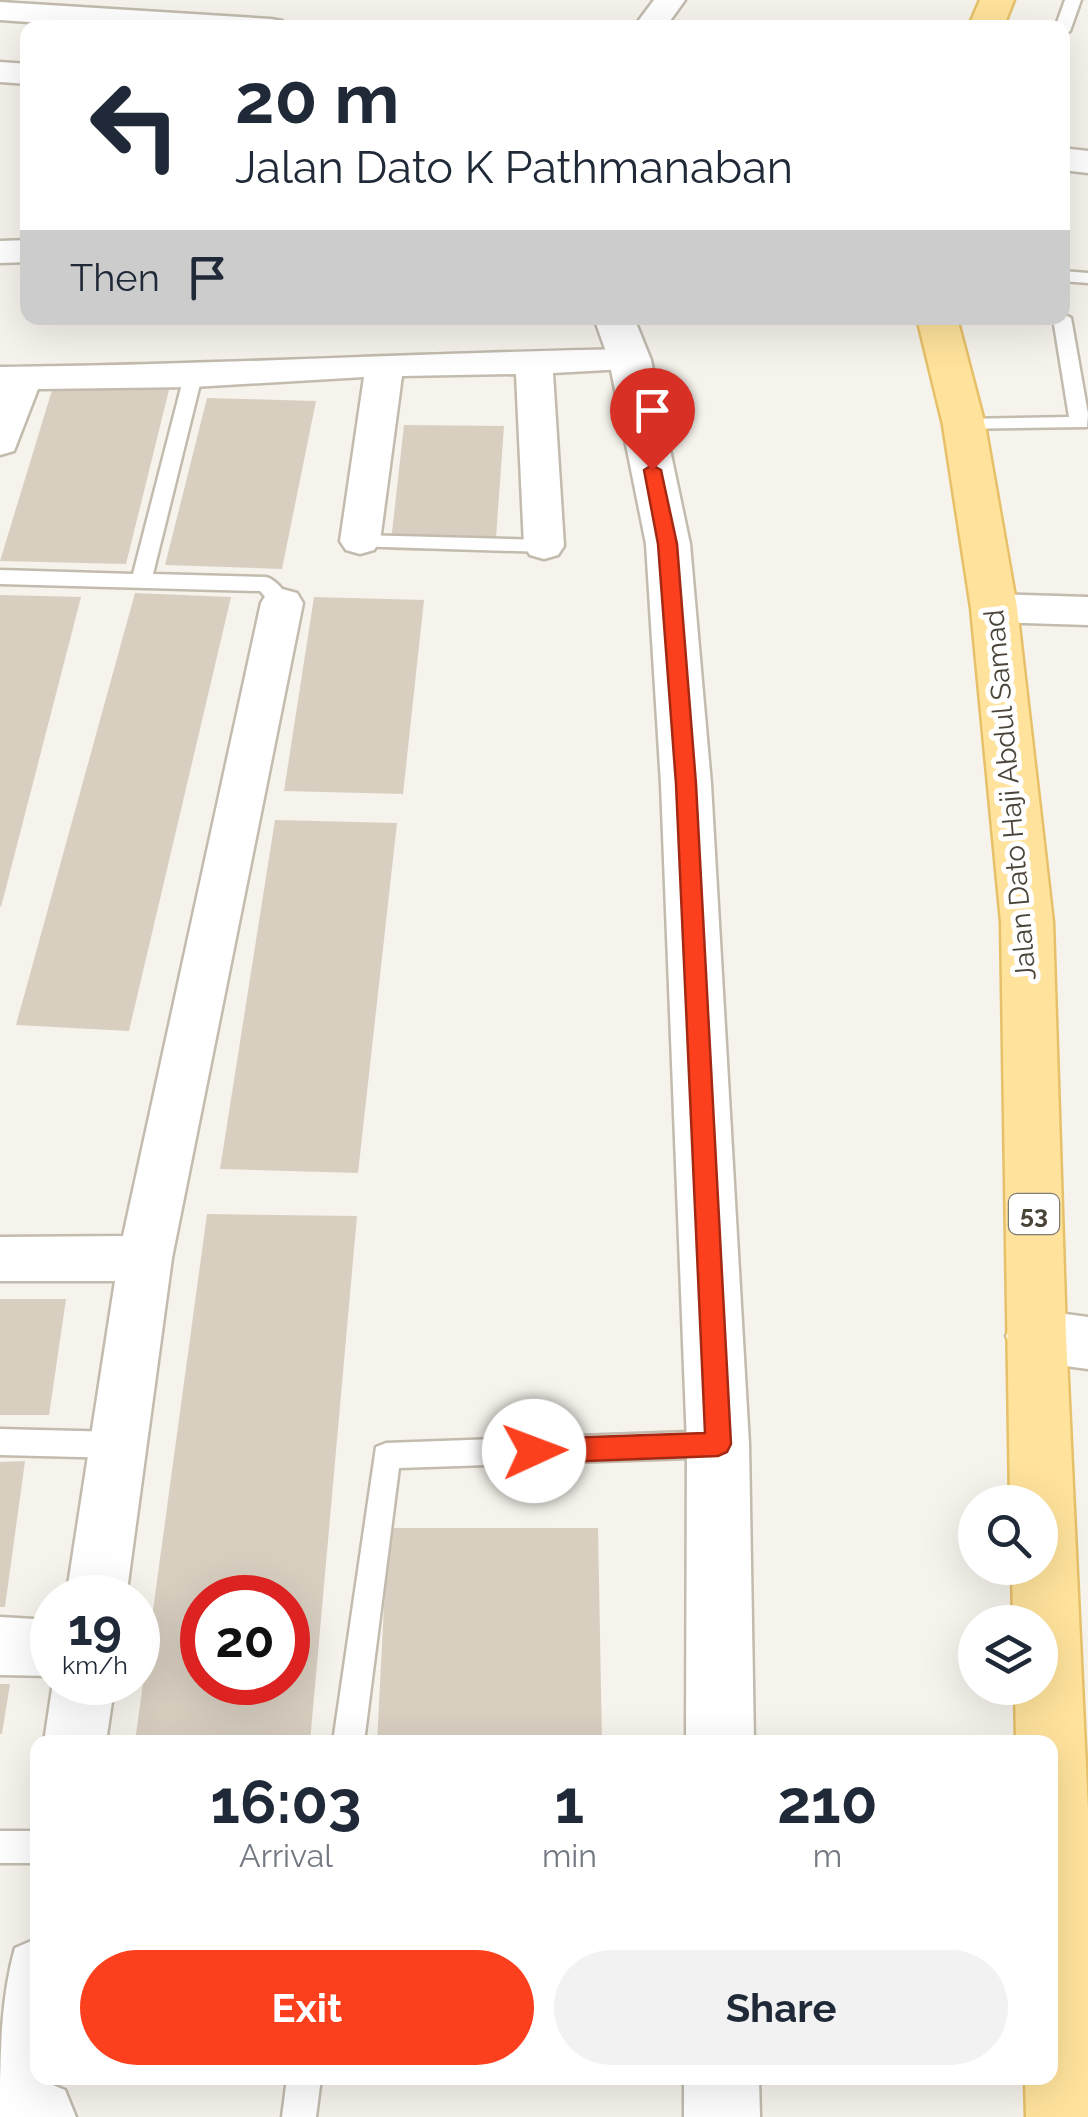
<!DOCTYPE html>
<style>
:root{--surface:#fff;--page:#f2f2f3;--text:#1f2937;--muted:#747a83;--accent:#fc3f1d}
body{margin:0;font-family:Raleway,sans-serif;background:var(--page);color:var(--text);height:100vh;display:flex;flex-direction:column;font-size:38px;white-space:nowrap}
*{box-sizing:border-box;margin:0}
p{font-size:32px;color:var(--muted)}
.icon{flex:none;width:55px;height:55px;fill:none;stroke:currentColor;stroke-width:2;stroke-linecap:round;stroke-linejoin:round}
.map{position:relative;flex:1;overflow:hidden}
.panel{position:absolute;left:30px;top:1735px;width:1028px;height:350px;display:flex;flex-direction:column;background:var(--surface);border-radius:20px;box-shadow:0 10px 40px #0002}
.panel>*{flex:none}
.hud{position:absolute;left:20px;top:20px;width:1050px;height:305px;border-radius:20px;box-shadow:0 10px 40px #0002;background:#fff;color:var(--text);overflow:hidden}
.fabs{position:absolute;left:958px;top:1485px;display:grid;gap:20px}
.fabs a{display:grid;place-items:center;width:100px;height:100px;border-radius:50%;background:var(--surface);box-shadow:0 10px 40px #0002;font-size:50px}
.speed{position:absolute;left:30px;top:1575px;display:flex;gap:20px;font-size:50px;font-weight:700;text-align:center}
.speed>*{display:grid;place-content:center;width:130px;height:130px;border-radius:50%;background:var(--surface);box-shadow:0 10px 40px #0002;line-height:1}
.speed small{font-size:25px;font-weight:400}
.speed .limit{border:15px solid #d22;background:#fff;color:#111}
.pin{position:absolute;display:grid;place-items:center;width:85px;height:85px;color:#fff;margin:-102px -42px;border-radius:50% 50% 50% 0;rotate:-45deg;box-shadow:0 0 10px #0007}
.pin .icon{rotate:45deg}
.me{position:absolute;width:110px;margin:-55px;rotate:88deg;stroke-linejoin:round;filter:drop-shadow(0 0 8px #0008)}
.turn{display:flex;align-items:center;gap:35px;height:210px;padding:0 50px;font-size:45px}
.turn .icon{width:130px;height:130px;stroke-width:2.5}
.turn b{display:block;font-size:70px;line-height:85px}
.then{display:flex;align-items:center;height:95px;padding:0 50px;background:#0003;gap:20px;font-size:38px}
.eta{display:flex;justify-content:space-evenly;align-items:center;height:170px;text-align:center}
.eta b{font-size:60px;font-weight:700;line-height:70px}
.primary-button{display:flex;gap:20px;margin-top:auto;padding:20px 50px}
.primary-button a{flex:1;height:115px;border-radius:60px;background:var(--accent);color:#fff;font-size:40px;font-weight:700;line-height:115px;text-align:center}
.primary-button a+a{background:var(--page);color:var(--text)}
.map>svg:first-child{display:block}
.building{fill:#d8cfc1;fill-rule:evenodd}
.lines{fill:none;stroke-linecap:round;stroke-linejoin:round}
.service-casing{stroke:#c2bbae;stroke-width:5}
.minor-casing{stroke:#c2bbae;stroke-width:5}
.tertiary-casing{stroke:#c2bbae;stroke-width:5}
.primary-casing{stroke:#e6c16a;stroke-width:5}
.service{fill:#fff;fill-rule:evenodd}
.minor{fill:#fff;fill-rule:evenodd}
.tertiary{fill:#fff;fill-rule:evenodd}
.primary{fill:#ffe39c;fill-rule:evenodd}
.route{fill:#fc3f1d;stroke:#a42913;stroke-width:2.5}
.labels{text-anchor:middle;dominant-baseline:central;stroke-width:10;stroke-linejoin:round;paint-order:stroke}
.shield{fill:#fff;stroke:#817c74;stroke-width:2.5}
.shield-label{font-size:25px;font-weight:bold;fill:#4b4439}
.street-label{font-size:28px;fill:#4b4439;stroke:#fff}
</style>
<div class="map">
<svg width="1088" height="2117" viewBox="0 0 1088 2117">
<rect width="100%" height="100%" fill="#f6f3ec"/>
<g class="building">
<path d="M53 387 169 390 126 564 0 561Z"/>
<path d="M207 398 316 401 282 569 165 565Z"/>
<path d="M404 425 504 426 495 552 390 550Z"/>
<path d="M135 593 231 597 129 1031 16 1025Z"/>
<path d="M0 595 81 597 1 907 0 906Z"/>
<path d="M314 597 424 600 403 794 284 791Z"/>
<path d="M275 820 397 823 358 1173 220 1169Z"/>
<path d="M207 1214 357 1216 310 1742H135ZM202 1598H288V1682H202Z"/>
<path d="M0 1299H66L49 1415H0Z"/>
<path d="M25 1461 5 1607H0V1462Z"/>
<path d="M388 1528H598L602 1742H377Z"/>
<path d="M0 1684H10L2 1734H0Z"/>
</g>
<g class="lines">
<defs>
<g id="service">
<path d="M1065 0H1081L1070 31 1062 36V28H1055Z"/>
<path d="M1062 271 1088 273V283L1062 281Z"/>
<path d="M1062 313 1071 318 1088 414 1087 427 957 429V421L964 419 1069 417 1053 318H1062Z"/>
<path d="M193 370 202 376 153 574 266 577C277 580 286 593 292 603L289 608H275L260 591 0 584V570L133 574 184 376Z"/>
<path d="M360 535 544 540 554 546 544 552 353 546 350 541Z"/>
<path d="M0 1429 119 1432 129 1436 133 1445 129 1454 119 1458 0 1455Z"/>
<path d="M717 1431 727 1435 731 1444 727 1453 717 1457 399 1468 364 1742H333L376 1447 386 1443Z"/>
<rect x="0" y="1831" width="38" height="32"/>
<path d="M287 2078H321L316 2117H282Z"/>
</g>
<g id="minor">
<path d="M654 0H685L665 28H633Z"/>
<path d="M0 2 271 19 282 21 286 28H113L0 20Z"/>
<path d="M0 62 28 64V84L0 82Z"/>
<path d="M28 240V262L0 263V241Z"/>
<path d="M630 349 643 352 649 360 643 368 553 373 564 546 558 555 544 559 530 555 524 546 516 374 402 376 380 541 374 550 360 554 346 550 340 541 364 377 193 387 38 389 14 451 0 455V367C210 365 420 353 630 349Z"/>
<path d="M282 589 297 593 303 603 172 1258 126 1598H66L115 1281H0V1237L123 1236 261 603 267 593Z"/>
<path d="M994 594 1088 597V625L994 622 979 618 973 608 979 598Z"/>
<path d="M0 1617 52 1620V1676L0 1675Z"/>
<path d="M53 1682H115L106 1742H44Z"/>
<path d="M38 1938V2078H52L46 2116 0 2117C0 2060 0 2001 15 1948Z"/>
</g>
<g id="tertiary">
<path d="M1062 148 1088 151V173L1062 170Z"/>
<path d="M594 318H634L651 360 690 544 711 784 749 1444 754 1742H686L687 1444 661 784 646 544 609 360Z"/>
<path d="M1036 1310 1088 1317V1369L1036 1362 1015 1354 1006 1336 1015 1318Z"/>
<path d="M0 2078 38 2079 65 2090 76 2117H0Z"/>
<path d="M684 2078H759L760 2117H684Z"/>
</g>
<g id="primary">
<path d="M980 0H1014L1003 28H968Z"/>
<path d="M917 318H957L985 425 1017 608 1053 922 1066 1336 1088 1811V2117H1026L1025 2078H1050V1742H1016L1015 1688H1040V1622H1013L1012 1568H1040V1502H1010L1001 922 971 608 943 425Z"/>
</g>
</defs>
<use href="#service" class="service-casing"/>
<use href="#minor" class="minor-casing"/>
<use href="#tertiary" class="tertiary-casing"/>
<use href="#primary" class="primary-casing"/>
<use href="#service" class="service"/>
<use href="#minor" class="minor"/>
<use href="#tertiary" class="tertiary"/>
<use href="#primary" class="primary"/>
</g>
<path class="route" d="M652 465 661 470 677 544 696 784 731 1444 727 1452 718 1456 534 1463 525 1459 521 1451 525 1443 534 1439 705 1433 676 784 658 544 644 470Z"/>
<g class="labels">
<rect class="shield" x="1009" y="1194" width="50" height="40" rx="8"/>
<g class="shield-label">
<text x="1034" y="1214">53</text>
</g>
<g class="street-label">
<text transform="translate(1010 795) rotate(-95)">Jalan Dato Haji Abdul Samad</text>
</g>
</g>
</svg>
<div class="fabs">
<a><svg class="icon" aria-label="search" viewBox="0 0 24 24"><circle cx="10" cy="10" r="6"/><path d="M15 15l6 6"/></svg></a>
<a><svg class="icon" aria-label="layers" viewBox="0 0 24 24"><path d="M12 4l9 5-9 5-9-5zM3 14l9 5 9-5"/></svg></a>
</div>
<div class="speed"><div>19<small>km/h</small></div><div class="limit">20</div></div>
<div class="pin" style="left:652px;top:470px;background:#d93025"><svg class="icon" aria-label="arrive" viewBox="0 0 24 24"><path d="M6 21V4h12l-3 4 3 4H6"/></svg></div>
<svg class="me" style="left:534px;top:1451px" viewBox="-20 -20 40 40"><circle r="19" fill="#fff"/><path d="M0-13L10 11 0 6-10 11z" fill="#fc3f1d"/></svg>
<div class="hud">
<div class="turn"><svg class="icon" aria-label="left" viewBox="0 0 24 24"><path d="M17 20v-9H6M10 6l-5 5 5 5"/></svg><div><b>20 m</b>Jalan Dato K Pathmanaban</div></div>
<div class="then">Then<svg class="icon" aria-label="arrive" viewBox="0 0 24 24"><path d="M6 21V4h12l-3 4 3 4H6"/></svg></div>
</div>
<section class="panel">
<div class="eta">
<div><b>16:03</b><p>Arrival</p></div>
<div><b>1</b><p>min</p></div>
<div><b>210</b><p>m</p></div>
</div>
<div class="primary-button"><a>Exit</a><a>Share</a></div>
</section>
</div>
